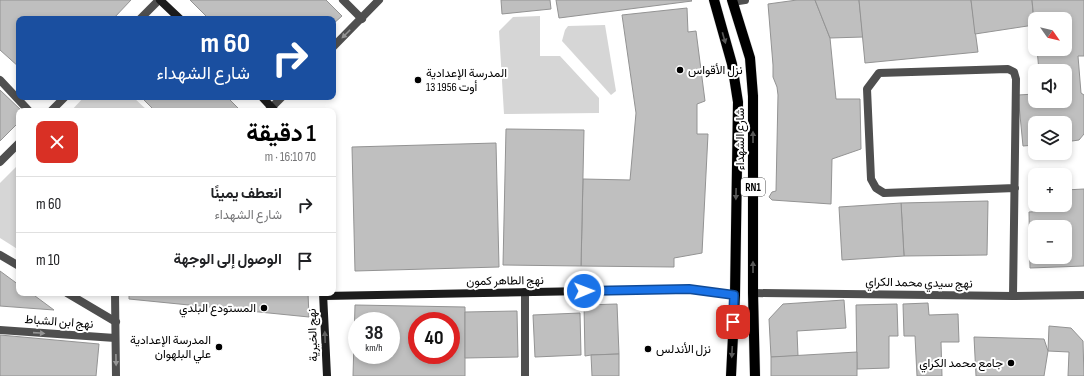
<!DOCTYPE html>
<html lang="ar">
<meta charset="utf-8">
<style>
:root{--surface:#fff;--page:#f6f6f6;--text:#202124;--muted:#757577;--line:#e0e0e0;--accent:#000}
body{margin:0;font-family:"Sofia Sans Condensed",Vazirmatn,sans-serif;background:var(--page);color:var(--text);direction:rtl;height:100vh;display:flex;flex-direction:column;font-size:15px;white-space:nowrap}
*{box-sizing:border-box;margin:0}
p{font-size:13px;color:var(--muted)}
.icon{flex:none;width:22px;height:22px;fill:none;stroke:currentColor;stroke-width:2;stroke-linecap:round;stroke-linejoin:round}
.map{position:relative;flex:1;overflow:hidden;direction:ltr}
.drawer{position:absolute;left:16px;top:108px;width:320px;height:188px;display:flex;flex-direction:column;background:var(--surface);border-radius:8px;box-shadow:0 2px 6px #0003;direction:rtl}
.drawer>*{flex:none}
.banner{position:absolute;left:16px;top:16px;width:320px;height:84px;border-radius:8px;box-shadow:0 2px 6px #0003;direction:rtl;background:#1a4fa0;color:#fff;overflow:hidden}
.needle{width:26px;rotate:124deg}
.fabs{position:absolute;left:1028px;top:12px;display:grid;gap:8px}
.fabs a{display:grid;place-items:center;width:44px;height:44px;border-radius:8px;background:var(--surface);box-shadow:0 2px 6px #0003;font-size:20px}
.speed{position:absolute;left:348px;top:312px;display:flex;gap:8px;font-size:20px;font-weight:700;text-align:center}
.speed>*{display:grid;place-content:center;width:52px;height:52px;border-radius:50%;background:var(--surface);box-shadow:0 2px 6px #0003;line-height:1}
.speed small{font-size:10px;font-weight:400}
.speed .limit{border:6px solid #d22;background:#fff;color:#111}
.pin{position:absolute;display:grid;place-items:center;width:34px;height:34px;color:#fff;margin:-17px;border-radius:8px;box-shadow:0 2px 6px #0006}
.me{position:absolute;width:44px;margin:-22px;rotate:89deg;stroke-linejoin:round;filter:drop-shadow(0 0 3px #0008)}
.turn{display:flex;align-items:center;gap:14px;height:84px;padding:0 20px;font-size:18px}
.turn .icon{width:52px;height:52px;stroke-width:2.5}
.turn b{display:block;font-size:28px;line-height:34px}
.round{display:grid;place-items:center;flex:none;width:42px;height:42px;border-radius:8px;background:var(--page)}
.head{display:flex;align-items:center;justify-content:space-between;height:68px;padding:0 20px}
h1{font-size:24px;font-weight:700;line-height:30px;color:var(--accent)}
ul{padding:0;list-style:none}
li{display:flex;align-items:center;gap:12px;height:56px;padding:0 20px;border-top:1px solid var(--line)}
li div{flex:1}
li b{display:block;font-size:15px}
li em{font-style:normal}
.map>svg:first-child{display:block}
.green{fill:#d6d6d6}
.building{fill:#bfbfbf;stroke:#939393;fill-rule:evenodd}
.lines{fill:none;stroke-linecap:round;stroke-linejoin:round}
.primary-casing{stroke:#dbdbdb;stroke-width:11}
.lane{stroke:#4f4f4f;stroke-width:8}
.street{stroke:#4f4f4f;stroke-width:8}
.secondary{stroke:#1c1c1c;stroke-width:8}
.primary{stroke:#000;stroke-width:10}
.oneway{fill:#959595}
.oneway2{fill:#595959}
.oneway3{fill:#606060}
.route-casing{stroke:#114b97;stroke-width:10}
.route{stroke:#1a73e8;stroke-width:7}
.poi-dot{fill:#000;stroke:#fff;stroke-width:1.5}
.labels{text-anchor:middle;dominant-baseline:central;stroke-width:4;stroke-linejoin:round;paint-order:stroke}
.shield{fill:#fff;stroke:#4c4c4c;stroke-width:1}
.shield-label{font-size:11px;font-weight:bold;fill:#000}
.poi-label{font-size:12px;fill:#000;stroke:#fff;text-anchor:start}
.street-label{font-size:12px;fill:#000;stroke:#fff}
</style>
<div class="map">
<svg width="1084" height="376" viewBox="0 0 1084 376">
<rect width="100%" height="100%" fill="#fff"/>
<g class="green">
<path d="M540 16V56H560L599 98V113L504 114 499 31 513 17Z"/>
<path d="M605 25 616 91 611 95 562 41 565 30 568 26Z"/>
<path d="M84 97H133L148 111H71Z"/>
<path d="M19 164V250L0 238V183Z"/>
</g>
<g class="building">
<path d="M0 0H131L113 19H19V67L0 50Z"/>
<path d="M190 0H326L342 16 333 24V19H209Z"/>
<path d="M501 0H550L551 9 502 14Z"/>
<path d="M556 0H691L692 1 559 18Z"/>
<path d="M797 0H815L830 38 836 99H860L861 149 832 159 831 204 772 200 769 197 772 192 776 191 778 95 777 87 773 77V65L768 4Z"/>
<path d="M815 0H859L863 37 830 38Z"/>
<path d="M859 0H971L978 52 865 63Z"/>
<path d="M971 0H1032L1034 25 975 34Z"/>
<path d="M1032 0H1084V56H1078L1081 93 1084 95V134L1079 140 1065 142V123H1035V145L1023 146 1018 95 1035 94V101H1065V71H1039L1037 49H1065V19H1035V31Z"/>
<path d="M687 8 688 32 696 31 705 101 697 104V134H708L702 253 674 258V267L581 266 583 179 630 180 636 113 622 15Z"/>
<path d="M0 90 22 111H19V122L0 141Z"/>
<path d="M141 97H227L238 108 234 111H155Z"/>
<path d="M506 129 584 130 581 266 503 265Z"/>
<path d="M496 143 499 267 355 271 352 147Z"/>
<path d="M1084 189V266L1030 268 1029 212 1047 211V205H1065V190ZM1035 227H1065V257H1035Z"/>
<path d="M988 201 987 255 904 256 901 203Z"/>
<path d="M901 203 904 256 842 260 839 207Z"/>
<path d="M0 271 19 285V293H31L54 310 0 306Z"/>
<path d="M129 293H308L309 317 129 299Z"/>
<path d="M844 300 846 328 797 331 798 356 771 357 769 319 783 304Z"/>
<path d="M928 303 929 315 958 314 959 342H941L942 376H917L915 336H904L903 304Z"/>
<path d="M617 304 619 354 591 355 585 356 584 305Z"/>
<path d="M897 304 898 336H889V368L857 369 856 305Z"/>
<path d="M355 305 465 307V376H353ZM357 321H391V355H357ZM417 321H451V355H417Z"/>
<path d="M517 311 518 357 465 358V312Z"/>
<path d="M580 313 581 355 535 357 533 315Z"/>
<path d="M1049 326 1071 328 1083 341 1084 376H1068L1069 352 1048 351Z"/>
<path d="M0 335 99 344 96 376H0Z"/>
<path d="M974 337 1044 339 1048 351 1044 376H976Z"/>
<path d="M857 352V376H771V357Z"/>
<path d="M619 354V376H592L591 355Z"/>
</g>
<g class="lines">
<defs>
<g id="primary">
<path d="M714 0 732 64 738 102 735 295 731 376"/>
<path d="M732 0 750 58 753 96V293L755 376"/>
</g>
</defs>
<use href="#primary" class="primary-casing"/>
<g class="lane">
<path d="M1013 296 1016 79 1014 72 1008 69 879 73 867 89 871 179 876 188 884 193 1015 188"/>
<path d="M525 376V292"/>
</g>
<g class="street">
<path d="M343 0 362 19"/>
<path d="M732 2 745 0"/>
<path d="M140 19 159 0"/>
<path d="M333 47 379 0"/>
<path d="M0 80 29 111"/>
<path d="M51 111 65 97"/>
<path d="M268 111 282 97"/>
<path d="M0 162 19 143"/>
<path d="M0 255 19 266"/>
<path d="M67 293 116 322"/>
<path d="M115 293 116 376"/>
<path d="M753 293 1013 296 1084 295"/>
<path d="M0 330 115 338"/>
</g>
<g class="secondary">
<path d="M160 0 180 19"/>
<path d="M262 97 275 111"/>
<path d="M323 293 327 376"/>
<path d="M324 296 689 289 735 295"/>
</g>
<use href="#primary" class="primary"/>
</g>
<defs><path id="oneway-solid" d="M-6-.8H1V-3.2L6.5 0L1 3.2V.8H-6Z"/></defs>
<g class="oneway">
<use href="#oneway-solid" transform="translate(346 34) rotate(135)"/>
<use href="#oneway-solid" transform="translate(39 333) rotate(4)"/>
<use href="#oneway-solid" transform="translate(116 360) rotate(89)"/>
</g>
<g class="oneway2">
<use href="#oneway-solid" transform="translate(724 38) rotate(74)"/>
<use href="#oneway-solid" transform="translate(753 137) rotate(-90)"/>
<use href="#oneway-solid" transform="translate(736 194) rotate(91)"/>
<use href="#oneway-solid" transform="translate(753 267) rotate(-90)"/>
<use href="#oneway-solid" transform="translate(732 352) rotate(93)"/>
</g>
<use class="oneway3" href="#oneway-solid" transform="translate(325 337) rotate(-92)"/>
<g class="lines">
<defs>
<path id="route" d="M584 291 689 289 734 295 733 322"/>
</defs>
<use href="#route" class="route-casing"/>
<use href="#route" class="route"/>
</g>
<g class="poi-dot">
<circle cx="680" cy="70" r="4"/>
<circle cx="418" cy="80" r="4"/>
<circle cx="264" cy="308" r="4"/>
<circle cx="219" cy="347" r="4"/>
<circle cx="648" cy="349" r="4"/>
<circle cx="1011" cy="363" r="4"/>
</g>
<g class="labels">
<rect class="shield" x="741" y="178" width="24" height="18" rx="3"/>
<g class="shield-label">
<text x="753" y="187">RN1</text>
</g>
<g class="poi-label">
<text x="688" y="70">نزل الأقواس</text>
<text x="426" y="73">المدرسة الإعدادية<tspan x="426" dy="14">13 أوت 1956</tspan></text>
<text x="256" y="308" text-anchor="end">المستودع البلدي</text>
<text x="211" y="340" text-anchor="end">المدرسة الإعدادية<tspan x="211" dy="14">علي البلهوان</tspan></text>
<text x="656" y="349">نزل الأندلس</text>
<text x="1003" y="363" text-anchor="end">جامع محمد الكراي</text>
</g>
<g class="street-label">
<text transform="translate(740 139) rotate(-90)">شارع الشهداء</text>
<text transform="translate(505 281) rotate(-1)">نهج الطاهر كمون</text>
<text transform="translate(919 283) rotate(1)">نهج سيدي محمد الكراي</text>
<text transform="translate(59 322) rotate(4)">نهج ابن الشباط</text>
<text transform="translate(313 335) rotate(-92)">نهج الخيرية</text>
</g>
</g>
</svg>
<div class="fabs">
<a><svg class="needle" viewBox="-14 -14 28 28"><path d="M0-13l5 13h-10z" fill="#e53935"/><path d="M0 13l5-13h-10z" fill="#757577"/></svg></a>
<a><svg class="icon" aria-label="sound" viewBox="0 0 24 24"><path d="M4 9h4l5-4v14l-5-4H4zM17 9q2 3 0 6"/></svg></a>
<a><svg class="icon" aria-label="layers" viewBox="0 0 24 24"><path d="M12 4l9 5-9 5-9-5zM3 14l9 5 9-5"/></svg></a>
<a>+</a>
<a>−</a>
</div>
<div class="speed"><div>38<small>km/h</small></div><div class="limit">40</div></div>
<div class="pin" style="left:733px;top:322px;background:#d93025"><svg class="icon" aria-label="arrive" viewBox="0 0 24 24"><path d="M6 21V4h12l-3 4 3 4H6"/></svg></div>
<svg class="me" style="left:584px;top:291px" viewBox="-20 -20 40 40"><circle r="17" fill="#1a73e8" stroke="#fff" stroke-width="3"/><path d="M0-11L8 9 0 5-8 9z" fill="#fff"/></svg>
<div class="banner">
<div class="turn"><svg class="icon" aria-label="right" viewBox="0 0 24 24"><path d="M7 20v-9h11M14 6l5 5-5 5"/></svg><div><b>60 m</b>شارع الشهداء</div></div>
</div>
<section class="drawer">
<div class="head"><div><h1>1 دقيقة</h1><p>70 m · 16:10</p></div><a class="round" style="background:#d93025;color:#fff"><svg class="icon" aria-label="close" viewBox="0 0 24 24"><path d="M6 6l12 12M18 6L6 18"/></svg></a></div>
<ul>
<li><svg class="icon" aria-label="right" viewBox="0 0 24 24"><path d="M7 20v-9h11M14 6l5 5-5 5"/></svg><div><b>انعطف يمينًا</b><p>شارع الشهداء</p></div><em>60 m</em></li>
<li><svg class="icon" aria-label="arrive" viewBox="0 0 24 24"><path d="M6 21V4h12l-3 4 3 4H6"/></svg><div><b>الوصول إلى الوجهة</b></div><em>10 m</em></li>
</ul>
</section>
</div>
